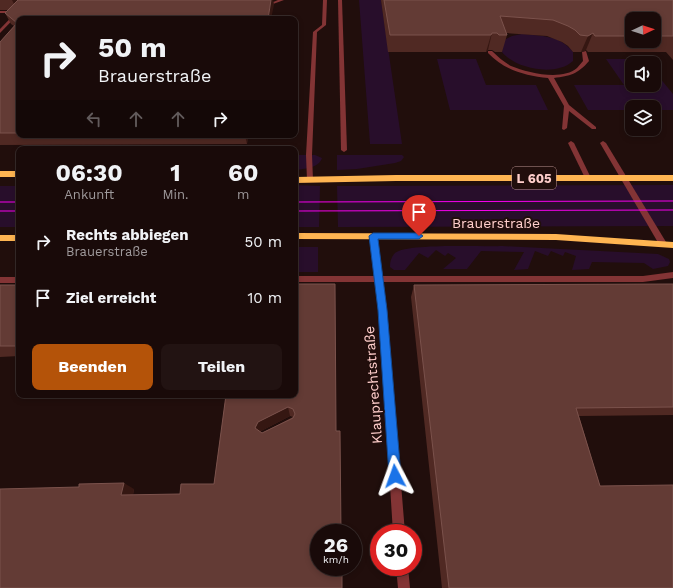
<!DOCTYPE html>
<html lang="de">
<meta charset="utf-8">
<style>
:root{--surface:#190a09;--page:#221312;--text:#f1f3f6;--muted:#9f9a9c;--line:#372b2a;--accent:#b45309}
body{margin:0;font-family:"Work Sans",sans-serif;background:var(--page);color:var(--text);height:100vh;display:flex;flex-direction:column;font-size:15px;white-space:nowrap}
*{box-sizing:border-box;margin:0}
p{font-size:13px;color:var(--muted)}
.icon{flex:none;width:22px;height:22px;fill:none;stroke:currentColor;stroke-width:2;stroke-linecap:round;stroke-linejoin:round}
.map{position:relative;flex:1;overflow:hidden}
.drawer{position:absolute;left:16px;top:146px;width:282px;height:252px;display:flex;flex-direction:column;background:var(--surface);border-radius:8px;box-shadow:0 2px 6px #0003,0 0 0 1px var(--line)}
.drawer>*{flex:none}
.banner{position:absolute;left:16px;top:16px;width:282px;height:122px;border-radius:8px;box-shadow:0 2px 6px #0003,0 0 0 1px var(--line);background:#190a09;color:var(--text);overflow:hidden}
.needle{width:26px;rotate:86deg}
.controls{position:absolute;left:625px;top:12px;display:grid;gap:8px}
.controls a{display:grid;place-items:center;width:36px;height:36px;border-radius:8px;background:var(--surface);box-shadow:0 2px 6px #0003,0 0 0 1px var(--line);font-size:20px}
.speed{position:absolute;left:310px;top:524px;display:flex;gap:8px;font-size:20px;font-weight:700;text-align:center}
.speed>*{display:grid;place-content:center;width:52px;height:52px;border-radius:50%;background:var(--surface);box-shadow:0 2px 6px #0003,0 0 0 1px var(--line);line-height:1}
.speed small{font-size:10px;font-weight:400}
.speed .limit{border:6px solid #d22;background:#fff;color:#111}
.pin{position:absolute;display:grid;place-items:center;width:34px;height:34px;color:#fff;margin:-41px -17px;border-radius:50% 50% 50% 0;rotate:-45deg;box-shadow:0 0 4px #0007}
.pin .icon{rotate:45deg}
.me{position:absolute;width:44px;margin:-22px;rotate:356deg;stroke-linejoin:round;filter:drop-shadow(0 0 3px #0008)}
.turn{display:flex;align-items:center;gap:14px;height:84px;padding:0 16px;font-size:18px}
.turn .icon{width:52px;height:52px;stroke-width:2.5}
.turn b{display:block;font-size:28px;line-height:34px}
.lanes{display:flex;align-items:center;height:38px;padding:0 16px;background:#0003;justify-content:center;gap:20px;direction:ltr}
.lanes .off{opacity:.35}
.eta{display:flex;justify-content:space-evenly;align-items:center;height:68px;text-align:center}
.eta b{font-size:24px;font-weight:700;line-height:28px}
.button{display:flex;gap:8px;margin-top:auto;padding:8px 16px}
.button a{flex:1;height:46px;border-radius:8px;background:var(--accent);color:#fff;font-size:16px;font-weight:700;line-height:46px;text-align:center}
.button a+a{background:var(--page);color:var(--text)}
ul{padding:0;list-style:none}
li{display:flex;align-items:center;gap:12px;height:56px;padding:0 16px}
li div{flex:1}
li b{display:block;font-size:15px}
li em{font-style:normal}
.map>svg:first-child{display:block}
.green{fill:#280e2b}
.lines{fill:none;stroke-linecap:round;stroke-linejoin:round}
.lane{fill:#833435;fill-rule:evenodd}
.street{fill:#833435;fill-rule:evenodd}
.primary{fill:#ffb552;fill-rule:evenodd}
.tram{stroke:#f600ec;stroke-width:1}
.wall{fill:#502923;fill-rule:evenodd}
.shaded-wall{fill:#351712}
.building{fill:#633b35;stroke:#7b524c;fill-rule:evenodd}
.route{fill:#1a73e8;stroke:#114b97}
.labels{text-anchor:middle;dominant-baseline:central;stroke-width:4;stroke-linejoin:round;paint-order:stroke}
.shield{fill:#210e0c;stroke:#bc9492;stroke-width:1}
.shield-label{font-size:13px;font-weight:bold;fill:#ffcecb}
.street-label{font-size:14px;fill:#ffcecb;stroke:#210e0c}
</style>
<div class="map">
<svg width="673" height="588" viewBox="0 0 673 588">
<rect width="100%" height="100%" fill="#210e0c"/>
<g class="green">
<path d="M359 0H381L402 144H370Z"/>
<path d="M522 34C541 36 560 35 573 52V61C556 77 515 69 502 52L504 40 512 36Z"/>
<path d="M437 59H476L486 85H536L548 110H450Z"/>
<path d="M606 59H644L648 63H632V85H654V71L673 94V110H654V107H632V110H588L574 85H624Z"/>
<path d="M295 155H315L322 158C319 168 304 169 295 170Z"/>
<path d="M337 155H402L404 157 401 161 395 163 357 169 337 170Z"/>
<path d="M295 185 320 186 319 227H295Z"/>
<path d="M673 185V226L338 227 337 186Z"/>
<rect x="0" y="186" width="19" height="41"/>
<path d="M502 246 658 254 669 259 670 262 668 266 653 269 644 263 592 262 589 269 572 270 576 256 565 252 563 256 551 251 548 256 535 251 528 269 514 270 524 252 481 251 467 269H443L456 258 448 253 445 256 436 250 428 258 419 253 405 270H394L390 267C390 262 391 257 395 253 407 243 483 247 502 246Z"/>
<rect x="295" y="247" width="23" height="25"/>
</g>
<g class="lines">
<g class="lane">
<path d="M323 0H327L326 25 317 32 312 155 313 180 310 182 307 180 306 155 313 32 322 25Z"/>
<path d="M0 11H15L17 12 15 13H0Z"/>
<path d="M488 51H492C498 57 504 62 511 66 528 73 562 81 577 68 579 66 581 63 583 61L582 52 586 51 589 61C578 74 570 76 554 78L569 105 596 127V129H592L569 111 567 128 564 130 562 129 564 106 548 78C526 76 504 70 488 53Z"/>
<path d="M571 141 574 143 591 178 590 180H586L585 178 568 143Z"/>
<path d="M603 141 606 143 666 242 667 244 666 246H660L600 143Z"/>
<path d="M673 272V278L643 282H295V276H643Z"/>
<rect x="0" y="277" width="19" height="6"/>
</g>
<g class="street">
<path d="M28 0H32L0 33V29Z"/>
<path d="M278 0H284L273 4 271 3Z"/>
<path d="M338 0H342L347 150 344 152 341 150Z"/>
<path d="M373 233 377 236 387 310 405 533H393L379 310 369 236Z"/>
<path d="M396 567H408L410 588H398Z"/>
</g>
<g class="primary">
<rect x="0" y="171" width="19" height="6"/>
<path d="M396 175H673V181H396L295 183V177Z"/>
<path d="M295 233 556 234 673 242V248L556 240 295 239Z"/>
<rect x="0" y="235" width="19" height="6"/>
</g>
<g class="tram">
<path d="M0 202H19"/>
<path d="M295 202 673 201"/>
<path d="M0 211H19"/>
<path d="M295 211 673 210"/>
</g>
</g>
<g class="wall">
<path d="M0 0H273L274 5 19 19V135H248L247 144 0 145V42L14 26 11 24 5 13 8 10H0Z"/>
<path d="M381 0H673V60L666 52H588L586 50 581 52H573L568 46 562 42 547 36 506 33 507 35 502 52H495L492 50H488L486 52H388ZM632 19H654V41H632Z"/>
<path d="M673 284V415L579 416 600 486 673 588H442L411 297 414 285Z"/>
<path d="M0 285H19V356L0 357Z"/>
<path d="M226 395H295L336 431 0 588 134 489 133 495 180 494 214 484ZM290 416 293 417 262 433 261 432V431Z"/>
</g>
<g class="shaded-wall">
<path d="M12 0H19L17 10Z"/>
<path d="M271 0H273L274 5 271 19H268Z"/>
<path d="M492 33 488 50 486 52 491 35Z"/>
<path d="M593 33 586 50 581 52 588 36Z"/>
<path d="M245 135H248L247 144Z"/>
<path d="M288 407 290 416 261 431 259 436 255 428 258 422Z"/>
<path d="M124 483 134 489 132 500 121 495Z"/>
</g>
<g class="building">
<path d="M18 0H271L268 19H19V133H0V42L17 23 5 13Z"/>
<path d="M384 0H673V36H654V19H632V36H595L593 33 588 36 580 35 575 30 568 26 553 20 500 16 507 35H499L497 33H492L491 35H390Z"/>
<path d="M295 284H335L336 431H340L341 533H319V567H342V588H0V489L79 487V484L124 483 121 495 180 494 181 484H214L226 395H295ZM288 407 293 409 295 414 293 418 262 433 255 428 258 422Z"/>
<path d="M673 284V407L576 408 600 486 673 485V588H449L414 285Z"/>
<rect x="0" y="285" width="19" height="61"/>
</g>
<path class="route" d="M373 233H419L423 236 419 239H378L387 310 401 476 399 481 395 482 391 481 389 476 378 310 369 236Z"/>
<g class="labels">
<rect class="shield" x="512" y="167" width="44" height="22" rx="3"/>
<g class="shield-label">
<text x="534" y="178">L 605</text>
</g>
<g class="street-label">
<text x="496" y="223">Brauerstraße</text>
<text transform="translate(373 385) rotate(-94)">Klauprechtstraße</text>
</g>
</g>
</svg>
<div class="controls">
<a><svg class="needle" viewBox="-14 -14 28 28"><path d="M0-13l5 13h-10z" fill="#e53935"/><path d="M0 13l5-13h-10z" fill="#9f9a9c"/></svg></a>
<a><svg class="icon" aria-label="sound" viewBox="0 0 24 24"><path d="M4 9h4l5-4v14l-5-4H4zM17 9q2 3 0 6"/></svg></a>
<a><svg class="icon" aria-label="layers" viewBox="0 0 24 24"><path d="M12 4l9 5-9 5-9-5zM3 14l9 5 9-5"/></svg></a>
</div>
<div class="speed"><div>26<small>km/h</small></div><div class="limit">30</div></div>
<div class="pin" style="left:419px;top:236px;background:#d93025"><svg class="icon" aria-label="arrive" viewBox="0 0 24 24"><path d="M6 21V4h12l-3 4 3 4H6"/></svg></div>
<svg class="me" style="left:395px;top:476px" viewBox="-20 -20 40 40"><path d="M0-17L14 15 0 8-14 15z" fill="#1a73e8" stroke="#fff" stroke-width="4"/></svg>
<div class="banner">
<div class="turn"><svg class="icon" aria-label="right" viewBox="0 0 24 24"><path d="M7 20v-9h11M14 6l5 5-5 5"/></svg><div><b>50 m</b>Brauerstraße</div></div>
<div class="lanes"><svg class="icon off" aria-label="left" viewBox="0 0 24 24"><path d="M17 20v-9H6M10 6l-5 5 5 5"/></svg><svg class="icon off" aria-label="ahead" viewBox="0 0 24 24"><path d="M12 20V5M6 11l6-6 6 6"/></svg><svg class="icon off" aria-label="ahead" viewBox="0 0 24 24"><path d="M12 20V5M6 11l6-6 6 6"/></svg><svg class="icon" aria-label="right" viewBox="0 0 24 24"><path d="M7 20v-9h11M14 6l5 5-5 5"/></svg></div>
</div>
<section class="drawer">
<div class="eta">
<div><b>06:30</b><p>Ankunft</p></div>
<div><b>1</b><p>Min.</p></div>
<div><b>60</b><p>m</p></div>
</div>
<ul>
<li><svg class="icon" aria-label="right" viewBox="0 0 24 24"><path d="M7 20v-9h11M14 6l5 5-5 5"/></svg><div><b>Rechts abbiegen</b><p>Brauerstraße</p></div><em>50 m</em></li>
<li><svg class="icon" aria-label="arrive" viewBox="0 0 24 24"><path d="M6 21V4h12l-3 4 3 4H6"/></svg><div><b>Ziel erreicht</b></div><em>10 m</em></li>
</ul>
<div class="button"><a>Beenden</a><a>Teilen</a></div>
</section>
</div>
